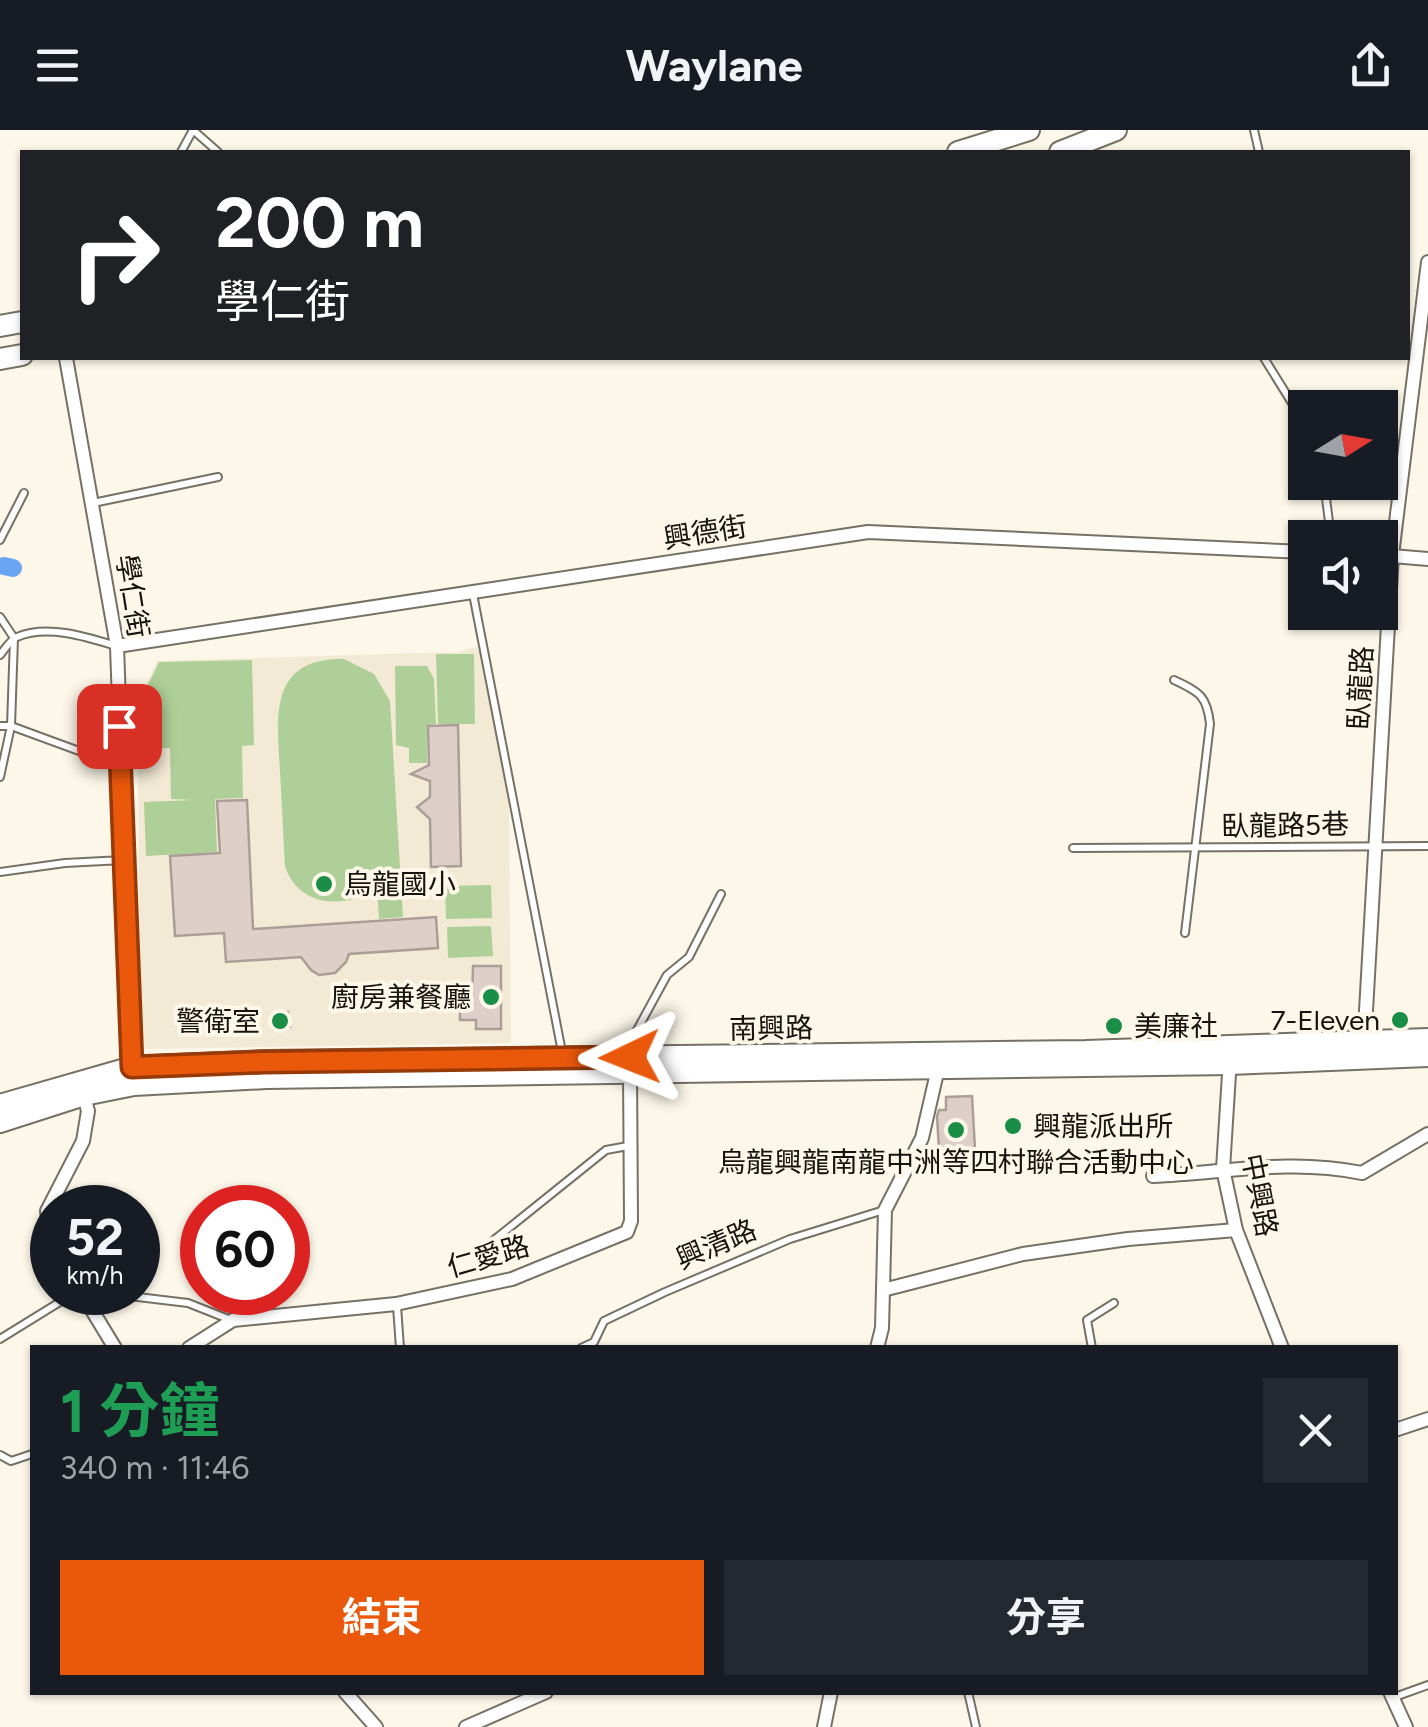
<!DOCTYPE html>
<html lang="zh-TW">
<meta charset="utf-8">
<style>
:root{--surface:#171b24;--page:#242831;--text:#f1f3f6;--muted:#9ea1a6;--accent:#ea580c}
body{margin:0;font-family:Figtree,"Noto Sans TC",sans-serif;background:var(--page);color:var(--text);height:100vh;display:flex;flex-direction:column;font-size:38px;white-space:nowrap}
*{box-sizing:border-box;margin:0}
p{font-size:32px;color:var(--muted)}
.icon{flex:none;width:55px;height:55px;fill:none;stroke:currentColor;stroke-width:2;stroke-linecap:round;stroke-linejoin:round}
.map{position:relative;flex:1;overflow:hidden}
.side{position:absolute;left:30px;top:1215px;width:1368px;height:350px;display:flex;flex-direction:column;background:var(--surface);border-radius:0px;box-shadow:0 2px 8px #0004}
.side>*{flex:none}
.guide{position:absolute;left:20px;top:20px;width:1390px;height:210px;border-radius:0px;box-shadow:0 2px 8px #0004;background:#202124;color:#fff;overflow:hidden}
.needle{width:65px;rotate:79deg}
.tools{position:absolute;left:1288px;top:260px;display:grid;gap:20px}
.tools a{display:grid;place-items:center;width:110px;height:110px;border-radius:0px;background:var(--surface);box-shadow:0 2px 8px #0004;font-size:50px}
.speed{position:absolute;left:30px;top:1055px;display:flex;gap:20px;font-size:50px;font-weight:700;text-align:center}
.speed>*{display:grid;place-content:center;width:130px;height:130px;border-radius:50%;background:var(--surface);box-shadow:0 2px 8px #0004;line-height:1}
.speed small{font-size:25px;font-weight:400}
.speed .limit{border:15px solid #d22;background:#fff;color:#111}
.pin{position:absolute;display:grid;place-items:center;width:85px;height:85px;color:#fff;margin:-42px;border-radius:20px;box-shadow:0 5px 15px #0006}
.me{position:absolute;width:110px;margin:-55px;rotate:268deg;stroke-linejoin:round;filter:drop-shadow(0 0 8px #0008)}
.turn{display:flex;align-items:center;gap:35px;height:210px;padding:0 30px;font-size:45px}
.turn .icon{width:130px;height:130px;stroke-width:2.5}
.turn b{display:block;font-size:70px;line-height:85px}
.round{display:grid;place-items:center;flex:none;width:105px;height:105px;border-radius:0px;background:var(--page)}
.headline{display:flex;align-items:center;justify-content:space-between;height:170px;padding:0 30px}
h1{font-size:60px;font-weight:700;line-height:75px;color:#1e9e55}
.action{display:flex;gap:20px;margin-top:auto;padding:20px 30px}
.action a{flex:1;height:115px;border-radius:0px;background:var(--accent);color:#fff;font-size:40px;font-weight:700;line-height:115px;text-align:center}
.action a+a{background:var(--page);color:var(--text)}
header{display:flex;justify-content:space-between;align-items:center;height:130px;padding:0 30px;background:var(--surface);font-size:45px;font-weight:700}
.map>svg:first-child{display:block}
.built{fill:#f3ead5}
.green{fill:#afcf98}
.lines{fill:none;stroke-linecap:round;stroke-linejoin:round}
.canal{stroke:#6ba4f0;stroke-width:18}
.building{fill:#ded0c8;stroke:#ab9e96;stroke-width:2.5}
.service-casing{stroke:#767165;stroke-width:10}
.minor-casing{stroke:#767165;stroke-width:16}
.primary-casing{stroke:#767165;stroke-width:24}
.service{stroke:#fff;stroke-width:6}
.minor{stroke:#fff;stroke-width:12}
.primary{stroke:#fff;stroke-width:20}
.route-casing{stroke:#983908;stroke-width:25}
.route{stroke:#ea580c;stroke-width:18}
.poi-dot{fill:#1a8d47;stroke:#fdf7e9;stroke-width:4}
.labels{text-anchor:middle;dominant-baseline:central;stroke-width:8;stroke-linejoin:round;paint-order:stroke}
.street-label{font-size:28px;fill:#15130e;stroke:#fdf7e9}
.poi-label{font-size:28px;fill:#15130e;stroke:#fdf7e9;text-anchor:start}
</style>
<header><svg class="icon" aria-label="menu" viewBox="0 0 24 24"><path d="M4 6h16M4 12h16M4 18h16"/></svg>Waylane<svg class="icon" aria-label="share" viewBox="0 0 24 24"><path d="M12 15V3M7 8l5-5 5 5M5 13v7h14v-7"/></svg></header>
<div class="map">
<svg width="1428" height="1597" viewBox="0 0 1428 1597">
<rect width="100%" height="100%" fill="#fdf7e9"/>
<path class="built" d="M480 516 509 672 511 913 141 919 137 573 157 531 457 522Z"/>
<g class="green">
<path d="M436 524H474L475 594H438Z"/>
<path d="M344 529 374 544 390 571 403 787 379 789 377 758C345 780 298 777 285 736 283 705 282 674 280 642 277 587 268 528 344 529Z"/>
<path d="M252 530 254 615 242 616 243 668 215 669 217 722 146 726 144 672 193 670 171 669 170 618H139V573L159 532Z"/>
<path d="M395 536H427L434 549 436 594 427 595V633H409V618L396 615Z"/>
<path d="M491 755 492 788 446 789 445 756Z"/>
<path d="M491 796 493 826 448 828 447 797Z"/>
</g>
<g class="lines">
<path class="canal" d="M4 436 13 438"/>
</g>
<g class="building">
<rect x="139" y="578" width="15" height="40"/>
<path d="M458 595 461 736 431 737 430 689 417 677 430 667V651L411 644 429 635 428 596Z"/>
<path d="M247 670 253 799 436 787 438 818 349 824 346 832 335 843 319 845 311 840 301 827 226 832 224 803 175 806 170 726 220 723 217 671Z"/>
<path d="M473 836H501V899H476V890H460V870H472Z"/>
<path d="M288 882 290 897 273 899 271 885Z"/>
<path d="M972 966 975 1019 939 1020 937 986 939 980H946V967Z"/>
</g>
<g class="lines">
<defs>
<g id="service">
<path d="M193 0 218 22"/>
<path d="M1254 0 1259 22"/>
<path d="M181 22 193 0"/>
<path d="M1264 228 1305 294"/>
<path d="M1324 352 1331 408"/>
<path d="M93 373 218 347"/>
<path d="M0 410 24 363"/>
<path d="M473 464 562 922"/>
<path d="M0 487 14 508 11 596 0 647"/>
<path d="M0 525C5 519 10 510 17 507 47 494 87 507 116 516"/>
<path d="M1174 550C1199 562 1207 565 1210 594L1185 803"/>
<path d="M0 596H11L120 636"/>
<path d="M1073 718 1428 716"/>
<path d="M0 742 65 733 123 730"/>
<path d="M630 925V913L667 845 689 827 721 764"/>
<path d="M494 1110 606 1020 628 1016"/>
<path d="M96 1162 188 1173 231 1190"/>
<path d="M397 1176 400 1218"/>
<path d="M0 1209 76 1162"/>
<path d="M581 1218 594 1212 604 1191 665 1162 790 1109 884 1080"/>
<path d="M1092 1218 1087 1190 1114 1173"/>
<path d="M0 1325 11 1331 32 1324"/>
<path d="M968 1562 976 1597"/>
<path d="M1392 1568 1428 1555"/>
</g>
<g id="minor">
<path d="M66 228 117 516 132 940"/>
<path d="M1380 425 1428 429"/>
<path d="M117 516 868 402 1305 422"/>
<path d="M1364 916 1392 425 1428 132"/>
<path d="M1230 928 1223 1039 1236 1100 1282 1218"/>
<path d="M1153 1046C1226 1043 1288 1028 1362 1043L1428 1004"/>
<path d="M52 1119 47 1081 83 1011 88 981 83 962"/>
<path d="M883 1160 1023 1124 1128 1109 1236 1100"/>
<path d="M81 1162 115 1218"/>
<path d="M189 1218 233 1190 396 1174 512 1149 627 1102 631 1091 630 939"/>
<path d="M877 1218 882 1198 885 1080 922 1008 939 934"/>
<path d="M1395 1300 1428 1289"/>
<path d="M345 1562 376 1597"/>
<path d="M1390 1562 1406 1597"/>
<path d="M466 1597 546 1562"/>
<path d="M824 1597 831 1562"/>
</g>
<g id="primary">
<path d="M958 22 1029 0"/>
<path d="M1060 22 1116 0"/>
<path d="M0 196 22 192"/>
<path d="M0 229 22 225"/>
<path d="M0 975 132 937 265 931 1086 921 1428 909"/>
<path d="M0 992 84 965 134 955 266 948 1230 934 1428 926"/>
</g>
</defs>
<use href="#service" class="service-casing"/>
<use href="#minor" class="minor-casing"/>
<use href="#primary" class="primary-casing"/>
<use href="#service" class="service"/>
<use href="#minor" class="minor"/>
<use href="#primary" class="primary"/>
</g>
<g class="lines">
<defs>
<path id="route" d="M119 596 132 937 264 932 630 927"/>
</defs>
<use href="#route" class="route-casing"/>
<use href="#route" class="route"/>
</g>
<g class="poi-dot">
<circle cx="324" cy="754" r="10"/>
<circle cx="491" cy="867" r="10"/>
<circle cx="1400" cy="890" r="10"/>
<circle cx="280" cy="891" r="10"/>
<circle cx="1114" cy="896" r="10"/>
<circle cx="1013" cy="996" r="10"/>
<circle cx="956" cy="1000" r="10"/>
</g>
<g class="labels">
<g class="street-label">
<text transform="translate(705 402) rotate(-9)">興德街</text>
<text transform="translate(133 466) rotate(81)">學仁街</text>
<text transform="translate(1360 558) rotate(-87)">臥龍路</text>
<text transform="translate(1285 695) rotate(-1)">臥龍路5巷</text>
<text transform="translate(771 898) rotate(-1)">南興路</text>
<text transform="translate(1260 1065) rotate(79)">中興路</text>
<text transform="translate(716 1114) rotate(-23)">興清路</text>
<text transform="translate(488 1126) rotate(-16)">仁愛路</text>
</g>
<g class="poi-label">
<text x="344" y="754">烏龍國小</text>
<text x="471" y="867" text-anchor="end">廚房兼餐廳</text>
<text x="1380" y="890" text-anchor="end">7-Eleven</text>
<text x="260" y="891" text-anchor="end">警衛室</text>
<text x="1134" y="896">美廉社</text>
<text x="1033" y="996">興龍派出所</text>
<text x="956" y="1032" text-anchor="middle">烏龍興龍南龍中洲等四村聯合活動中心</text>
</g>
</g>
</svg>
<div class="tools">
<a><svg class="needle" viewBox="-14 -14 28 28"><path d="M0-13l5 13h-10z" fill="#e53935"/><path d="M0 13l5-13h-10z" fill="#9ea1a6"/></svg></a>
<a><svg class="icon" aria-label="sound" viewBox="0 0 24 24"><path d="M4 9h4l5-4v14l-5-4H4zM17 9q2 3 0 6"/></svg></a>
</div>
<div class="speed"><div>52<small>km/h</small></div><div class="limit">60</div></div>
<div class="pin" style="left:119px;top:596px;background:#d93025"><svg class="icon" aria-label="arrive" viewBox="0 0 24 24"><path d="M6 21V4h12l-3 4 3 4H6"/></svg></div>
<svg class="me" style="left:630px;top:927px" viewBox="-20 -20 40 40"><path d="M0-17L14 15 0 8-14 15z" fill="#ea580c" stroke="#fff" stroke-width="4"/></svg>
<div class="guide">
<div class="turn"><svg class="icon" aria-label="right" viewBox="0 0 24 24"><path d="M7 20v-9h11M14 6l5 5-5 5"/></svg><div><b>200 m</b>學仁街</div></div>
</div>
<section class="side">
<div class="headline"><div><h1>1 分鐘</h1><p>340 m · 11:46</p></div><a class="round"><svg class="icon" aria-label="close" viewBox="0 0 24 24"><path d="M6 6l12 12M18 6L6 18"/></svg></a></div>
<div class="action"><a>結束</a><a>分享</a></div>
</section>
</div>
